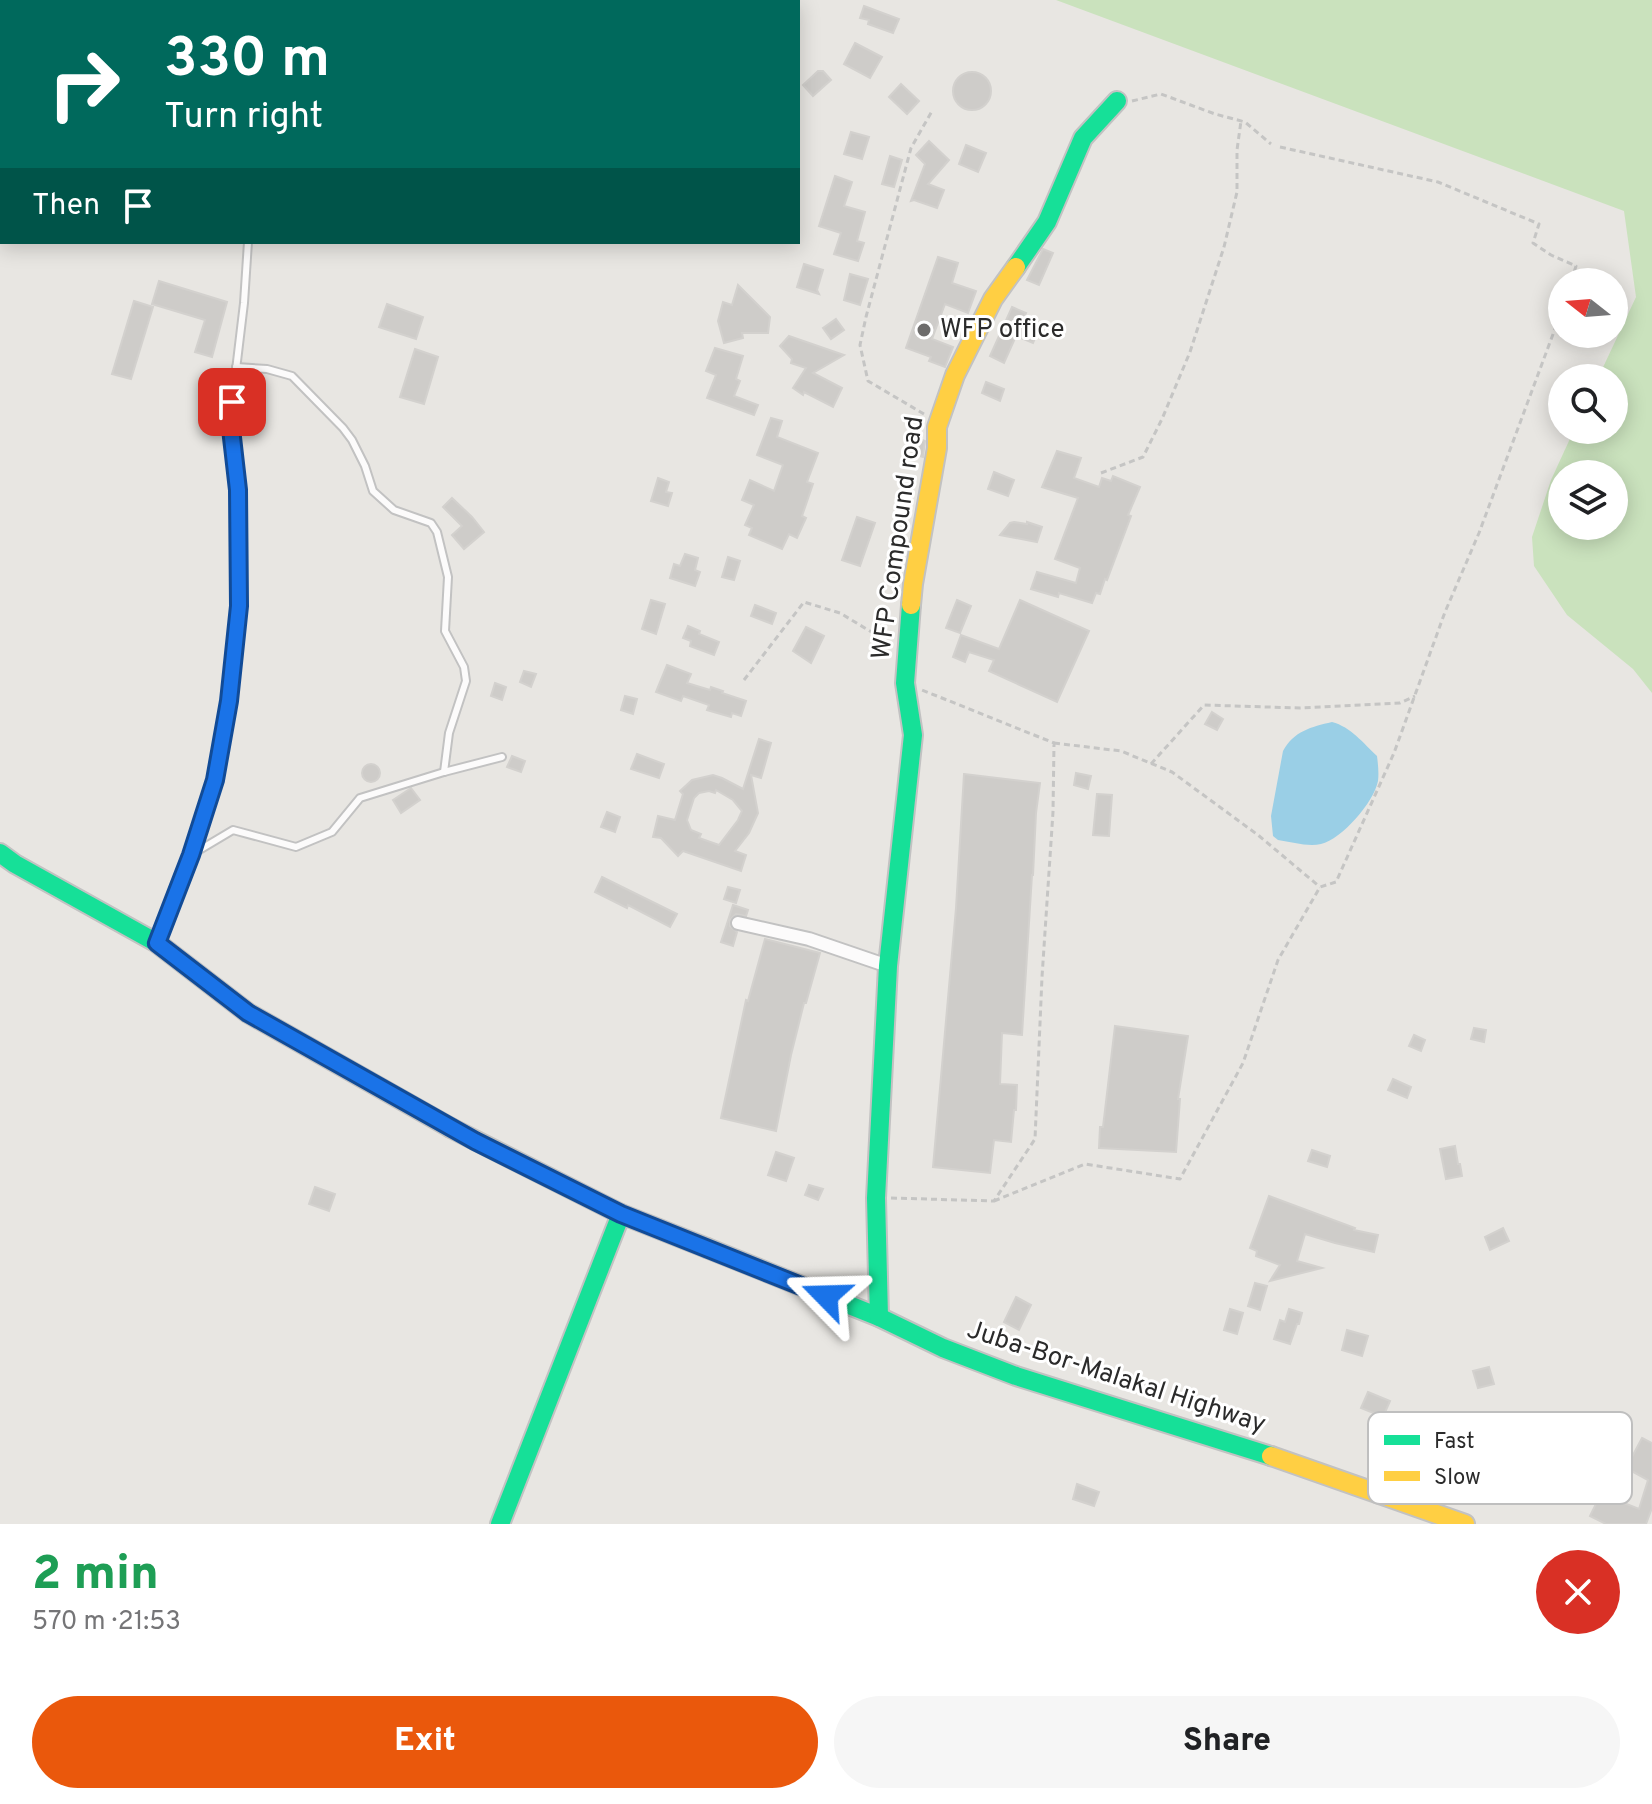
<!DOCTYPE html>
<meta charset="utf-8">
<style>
:root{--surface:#fff;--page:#f6f6f6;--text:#202124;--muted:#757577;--accent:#ea580c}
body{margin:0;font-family:Overpass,sans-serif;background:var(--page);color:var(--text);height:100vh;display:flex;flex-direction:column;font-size:30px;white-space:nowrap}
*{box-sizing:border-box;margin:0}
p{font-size:26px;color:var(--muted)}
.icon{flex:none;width:44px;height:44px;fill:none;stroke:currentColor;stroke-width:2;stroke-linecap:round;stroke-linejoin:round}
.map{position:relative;height:1524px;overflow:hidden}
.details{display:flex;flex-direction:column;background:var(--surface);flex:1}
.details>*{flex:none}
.guide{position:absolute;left:0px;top:0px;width:800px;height:244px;box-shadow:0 4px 20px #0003;background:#00695c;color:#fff;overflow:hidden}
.needle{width:52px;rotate:287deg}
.fabs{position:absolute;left:1548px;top:268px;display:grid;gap:16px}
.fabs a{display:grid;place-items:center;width:80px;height:80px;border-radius:50%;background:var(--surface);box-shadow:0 4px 20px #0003;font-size:40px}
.pin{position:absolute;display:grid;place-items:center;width:68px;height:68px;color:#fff;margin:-34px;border-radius:16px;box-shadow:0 4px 12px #0006}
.me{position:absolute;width:88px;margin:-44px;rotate:292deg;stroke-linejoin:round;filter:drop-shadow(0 0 6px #0008)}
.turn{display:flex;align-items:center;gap:28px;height:168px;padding:0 32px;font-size:36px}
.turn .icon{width:104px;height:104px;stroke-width:2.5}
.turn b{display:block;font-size:56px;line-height:68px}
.then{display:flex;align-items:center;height:76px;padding:0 32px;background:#0003;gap:16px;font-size:30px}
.round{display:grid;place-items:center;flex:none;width:84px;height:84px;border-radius:42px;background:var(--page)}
.head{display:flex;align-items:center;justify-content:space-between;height:136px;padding:0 32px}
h1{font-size:48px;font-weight:800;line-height:60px;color:#1e9e55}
.button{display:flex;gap:16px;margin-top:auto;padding:16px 32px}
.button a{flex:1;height:92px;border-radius:48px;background:var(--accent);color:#fff;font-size:32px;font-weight:800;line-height:92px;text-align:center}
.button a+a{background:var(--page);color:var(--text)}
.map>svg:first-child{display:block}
.green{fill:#cae2bd;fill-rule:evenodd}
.water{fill:#9acfe6}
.building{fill:#ceccc9;stroke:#d3d1ce;stroke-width:2;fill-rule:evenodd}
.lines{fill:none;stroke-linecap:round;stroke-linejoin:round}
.lane-casing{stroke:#c2c2c2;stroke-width:10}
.street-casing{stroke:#c2c2c2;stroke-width:16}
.fast-casing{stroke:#c2c2c2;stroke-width:22}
.slow-casing{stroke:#c2c2c2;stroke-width:22}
.path{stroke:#c5c5c4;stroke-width:3;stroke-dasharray:6 4;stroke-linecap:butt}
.lane{stroke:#fcfbfb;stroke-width:6}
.street{stroke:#fcfbfb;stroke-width:12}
.fast{stroke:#16e098;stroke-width:18}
.slow{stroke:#ffcf43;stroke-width:18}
.route-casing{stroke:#114b97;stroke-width:20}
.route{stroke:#1a73e8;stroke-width:14}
.poi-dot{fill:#6d6c6b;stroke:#fff;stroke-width:3}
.labels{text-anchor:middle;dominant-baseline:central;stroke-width:6;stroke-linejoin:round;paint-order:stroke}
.poi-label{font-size:26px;fill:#2b2b2b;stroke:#fff;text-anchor:start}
.street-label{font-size:26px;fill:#2b2b2b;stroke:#fff}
.key{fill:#fff;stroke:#bfbfbf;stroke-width:2}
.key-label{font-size:22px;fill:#2b2b2b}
</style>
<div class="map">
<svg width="1652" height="1524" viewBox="0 0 1652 1524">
<rect width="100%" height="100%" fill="#e8e6e2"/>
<path class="green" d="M1056 0H1652V693L1633 669 1567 615 1534 566 1532 537 1551 480 1574 430H1614V378H1598L1636 297 1624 211ZM1562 474H1614V526H1562Z"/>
<path class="water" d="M1332 722C1351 727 1363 743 1377 756 1378 764 1379 773 1378 781 1374 802 1342 839 1321 844 1308 847 1292 842 1278 840L1273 836 1271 816 1283 751C1294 731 1311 727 1332 722Z"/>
<g class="building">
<path d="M864 6 899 19 893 33 868 24 869 20 860 18Z"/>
<path d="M855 43 882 57 870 78 844 64Z"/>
<path d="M818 71H823L831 80 813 96 803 85Z"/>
<circle cx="972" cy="91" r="19"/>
<path d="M901 84 919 101 907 114 889 97Z"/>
<path d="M851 132 869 137 862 159 844 154Z"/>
<path d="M929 141 949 160 928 184 944 190 937 208 914 200 911 201 925 164 916 155Z"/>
<path d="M966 145 986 153 978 172 959 164Z"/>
<path d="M890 156 902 160 894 187 882 184Z"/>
<path d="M835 176 852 182 844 206 865 212 857 241 864 243 858 261 834 254 841 233 819 226Z"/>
<path d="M1043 249 1053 253 1039 285 1027 280Z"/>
<path d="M938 257 958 263 952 283 976 291 968 313 945 304 932 339 953 347 945 367 929 361 931 357 906 348Z"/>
<path d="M804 264 823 270 817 290 819 294 797 287Z"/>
<path d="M850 274 868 279 860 305 844 300Z"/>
<path d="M159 281 227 302 212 357 195 352 205 320 152 304Z"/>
<path d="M738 285 770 317 768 333H742L743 338 724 343 718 321 723 302 732 305Z"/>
<path d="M134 301 153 307 131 379 112 374Z"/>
<path d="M387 304 423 317 416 339 379 327Z"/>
<path d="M1012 307 1026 313 1024 317 1041 324 1033 343 1016 336 1004 363 990 356Z"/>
<path d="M836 319 844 330 831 339 823 328Z"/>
<path d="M789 336 844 355 813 373 842 388 833 407 804 392 803 395 793 388 806 368 791 363 792 359 780 346Z"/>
<path d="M715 348 743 356 736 379 740 381 734 396 758 405 754 415 707 398 716 375 706 371Z"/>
<path d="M415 349 438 357 424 404 400 397Z"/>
<path d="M986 382 1004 389 1000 401 982 393Z"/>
<path d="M771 418 782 421 777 437 818 453 807 482 813 484 802 516 806 518 797 538 789 534 782 549 749 535 752 528 745 525 754 505 742 500 750 480 774 491 783 465 757 455Z"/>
<path d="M918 438 925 441 923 457 913 454Z"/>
<path d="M1057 451 1081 458 1074 478 1099 487 1102 478 1111 481 1113 476 1140 487 1128 515 1131 516 1107 580 1105 579 1100 594 1096 593 1092 603 1059 593 1058 597 1031 589 1037 572 1076 583 1080 568 1055 559 1078 498 1042 487Z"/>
<path d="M994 472 1014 480 1008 496 988 489Z"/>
<path d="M658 478 669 482 666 492 672 493 668 506 651 501Z"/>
<path d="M452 498 472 517 484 532 464 549 452 535 462 526 443 507Z"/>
<path d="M857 517 875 523 860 566 842 560Z"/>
<path d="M1014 522 1027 524V522L1042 527 1037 542 1000 535 1010 523Z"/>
<path d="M685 554 698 558 695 570 700 572 695 586 670 578 674 564 680 566Z"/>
<path d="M728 557 740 561 734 580 722 577Z"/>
<path d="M651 600 665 604 656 634 642 629Z"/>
<path d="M957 600 971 606 960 633 946 628Z"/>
<path d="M1020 600 1089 631 1057 702 989 671 994 660 969 652 965 662 953 657 961 635 999 649Z"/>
<path d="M755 605 776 613 772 624 751 616Z"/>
<path d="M688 626 700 631 699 634 719 642 714 655 690 646 691 641 683 638Z"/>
<path d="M806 627 824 636 811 663 793 651Z"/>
<path d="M667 665 691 674 687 683 710 690 711 687 723 691 722 693 746 701 741 716 732 713 731 717 707 710 709 705 683 696 681 701 656 692Z"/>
<path d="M524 671 536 674 531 687 520 682Z"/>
<path d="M495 683 506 687 502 700 491 696Z"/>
<path d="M625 696 637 699 633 714 621 710Z"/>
<path d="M1212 712 1223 719 1217 730 1205 724Z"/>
<path d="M759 739 771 743 761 778 751 775 758 813 749 833 735 851 746 855 741 871 683 851 678 856 661 838 653 837 658 816 675 820 683 794 680 791 692 780 713 775 722 778 743 789ZM716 790 733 800 742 811 738 820 719 845 699 838 701 834 691 830 687 820 694 798 699 793 709 791 715 793Z"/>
<path d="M637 754 664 764 659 778 631 769Z"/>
<path d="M512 756 525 761 521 772 507 767Z"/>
<circle cx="371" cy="773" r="9"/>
<path d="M1076 773 1091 776 1088 789 1074 785Z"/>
<path d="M964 774 1040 783 1036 813 1033 875H1032L1022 1035 1002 1033 1000 1084 1017 1085 1016 1110H1014L1011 1142 994 1140 990 1173 933 1167 956 908Z"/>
<path d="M411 788 420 800 401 813 393 800Z"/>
<path d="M1097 794 1112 795 1109 836 1093 835Z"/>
<path d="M607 812 620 817 615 832 601 827Z"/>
<path d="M602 877 677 914 670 927 628 905 627 908 595 892Z"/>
<path d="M728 887 740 890 736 903 724 899Z"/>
<path d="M733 905 748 910 746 916 736 914 730 920V926L737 932 733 946 721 942Z"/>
<path d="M765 939 820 953 806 1003H804L791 1055 776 1131 721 1118 746 1000 748 1001Z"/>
<path d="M1115 1026 1188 1036 1178 1099H1180L1176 1152 1099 1148 1100 1127H1103Z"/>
<path d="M1474 1028 1486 1030 1484 1042 1471 1039Z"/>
<path d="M1414 1035 1425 1040 1421 1051 1409 1046Z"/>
<path d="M1393 1079 1411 1087 1407 1098 1388 1090Z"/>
<path d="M1455 1146 1458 1164H1460L1462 1176 1446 1179 1440 1149Z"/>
<path d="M1312 1150 1330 1156 1327 1167 1308 1161Z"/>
<path d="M776 1152 794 1158 786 1181 768 1175Z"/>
<path d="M809 1185 823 1189 818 1200 805 1195Z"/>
<path d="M315 1187 335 1194 329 1211 309 1204Z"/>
<path d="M1269 1196 1355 1228 1354 1230 1378 1235 1374 1252 1335 1243 1305 1234 1297 1261 1322 1268 1270 1281 1280 1265 1256 1256 1257 1251 1250 1248Z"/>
<path d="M1503 1228 1509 1241 1490 1250 1485 1237Z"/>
<path d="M1255 1283 1267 1286 1260 1310 1248 1306Z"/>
<path d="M1016 1297 1031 1305 1019 1330 1004 1322Z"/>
<path d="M1230 1309 1243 1313 1237 1334 1224 1330Z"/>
<path d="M1289 1309 1302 1313 1299 1324H1297L1290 1344 1274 1339 1280 1320 1285 1322Z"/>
<path d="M1347 1330 1368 1336 1362 1356 1342 1350Z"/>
<path d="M1489 1367 1494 1384 1478 1388 1473 1371Z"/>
<path d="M1368 1392 1390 1401 1383 1417 1361 1408Z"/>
<path d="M1642 1438 1652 1443V1508L1646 1524H1606L1590 1516 1614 1467 1627 1474 1614 1499 1639 1509 1648 1480 1626 1468Z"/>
<path d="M1077 1484 1099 1492 1094 1506 1073 1499Z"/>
</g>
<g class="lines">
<defs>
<g id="lane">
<path d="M236 367 267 369 292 376 343 428 352 440 365 466 373 491 394 510 431 523 437 532 448 577 445 631 464 667 466 681 449 733 444 772"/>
<path d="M191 855 233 830 296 847 332 832 360 798 444 772 502 757"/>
<path d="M158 940 191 855 215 780 229 701 239 606 238 490 230 420 244 303 248 242"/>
</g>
<path id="street" d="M738 923 809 939 888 966"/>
<g id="fast">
<path d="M1016 267 1047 222 1083 138 1117 101"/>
<path d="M0 853 15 864 157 943 248 1013 451 1128"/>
<path d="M707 1248 879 1317 943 1348 1016 1376 1271 1456"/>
<path d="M879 1317 876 1198 888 966 913 735 905 683 911 605"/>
<path d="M500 1524 621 1214"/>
</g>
<g id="slow">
<path d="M911 605 913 584 937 448V427L955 375 993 299 1016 267"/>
<path d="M451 1128 621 1214 707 1248"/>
<path d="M1271 1456 1465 1524"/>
</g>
</defs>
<use href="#lane" class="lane-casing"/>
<use href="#street" class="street-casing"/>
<use href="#fast" class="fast-casing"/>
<use href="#slow" class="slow-casing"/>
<g class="path">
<path d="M332 2 333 0"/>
<path d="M1132 101 1161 94 1215 114 1245 122 1271 144"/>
<path d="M1280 147 1438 182 1539 224 1533 243 1551 255 1576 266 1571 282"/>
<path d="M924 414 868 381 860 345 866 317 911 148 932 111"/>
<path d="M1101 473 1143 457 1162 419 1190 352 1224 247 1237 192V150L1241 121"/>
<path d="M744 680 804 602 840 613 888 642 891 649"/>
<path d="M1054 743 1121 751 1172 772 1258 835 1320 887"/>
<path d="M1151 764 1204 705 1300 708 1400 703 1415 696"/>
<path d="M891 1198 994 1201 1035 1139 1042 977 1053 812 1054 743 922 690"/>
<path d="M994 1201 1085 1164 1180 1179 1243 1063 1278 960 1320 887 1336 882 1394 753 1445 612 1479 533 1562 310"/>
</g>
<use href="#lane" class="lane"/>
<use href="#street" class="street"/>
<use href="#fast" class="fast"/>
<use href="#slow" class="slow"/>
</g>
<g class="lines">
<defs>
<path id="route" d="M232 402 230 420 238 490 239 606 229 701 215 780 191 855 157 943 248 1013 475 1141 621 1214 826 1296"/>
</defs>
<use href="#route" class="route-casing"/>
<use href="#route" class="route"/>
</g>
<circle class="poi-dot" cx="924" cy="330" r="8"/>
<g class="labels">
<g class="poi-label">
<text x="940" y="330">WFP office</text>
</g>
<g class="street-label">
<text transform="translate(899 538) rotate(-82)">WFP Compound road</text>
<text transform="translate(1116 1378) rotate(18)">Juba-Bor-Malakal Highway</text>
</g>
</g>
<rect x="1368" y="1412" width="264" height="92" rx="12" class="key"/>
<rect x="1384" y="1435" width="36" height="10" fill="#16e098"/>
<rect x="1384" y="1471" width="36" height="10" fill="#ffcf43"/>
<g class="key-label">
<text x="1434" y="1448">Fast</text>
<text x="1434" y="1484">Slow</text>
</g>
</svg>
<div class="fabs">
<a><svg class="needle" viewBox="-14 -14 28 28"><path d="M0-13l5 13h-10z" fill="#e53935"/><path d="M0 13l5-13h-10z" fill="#757577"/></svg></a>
<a><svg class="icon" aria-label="search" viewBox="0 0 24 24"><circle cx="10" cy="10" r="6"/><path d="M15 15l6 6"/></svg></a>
<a><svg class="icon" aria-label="layers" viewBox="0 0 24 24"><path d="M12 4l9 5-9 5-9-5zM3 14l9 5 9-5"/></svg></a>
</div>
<div class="pin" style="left:232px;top:402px;background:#d93025"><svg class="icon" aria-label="arrive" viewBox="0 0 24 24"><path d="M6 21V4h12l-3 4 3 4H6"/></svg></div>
<svg class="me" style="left:826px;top:1296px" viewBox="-20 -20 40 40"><path d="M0-17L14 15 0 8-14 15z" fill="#1a73e8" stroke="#fff" stroke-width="4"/></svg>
<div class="guide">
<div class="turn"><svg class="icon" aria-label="right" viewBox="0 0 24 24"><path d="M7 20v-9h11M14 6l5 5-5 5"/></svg><div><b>330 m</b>Turn right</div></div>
<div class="then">Then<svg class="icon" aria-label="arrive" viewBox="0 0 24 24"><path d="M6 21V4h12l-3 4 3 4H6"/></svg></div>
</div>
</div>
<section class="details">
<div class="head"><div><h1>2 min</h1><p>570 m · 21:53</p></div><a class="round" style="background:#d93025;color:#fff"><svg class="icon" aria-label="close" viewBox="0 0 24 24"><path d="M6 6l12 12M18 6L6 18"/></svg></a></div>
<div class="button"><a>Exit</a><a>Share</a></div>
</section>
